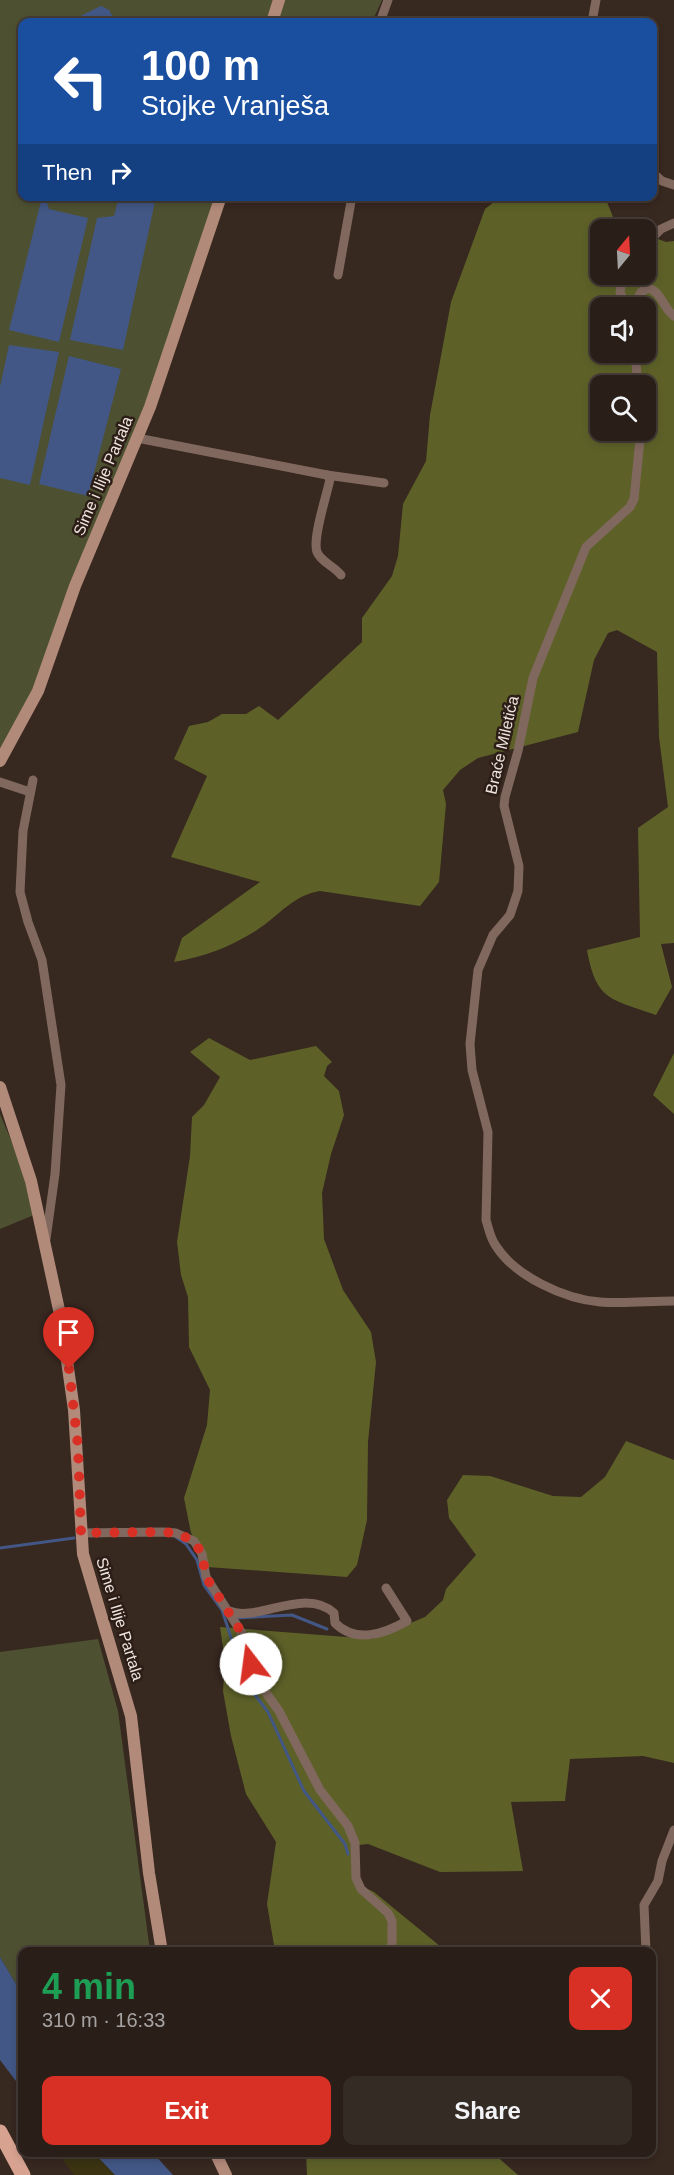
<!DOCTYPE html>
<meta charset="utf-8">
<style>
:root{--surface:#291e18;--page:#352b25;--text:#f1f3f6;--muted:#a5a2a2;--line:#453c37;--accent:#d93025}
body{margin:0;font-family:Arial,sans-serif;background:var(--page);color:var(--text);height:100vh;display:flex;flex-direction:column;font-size:22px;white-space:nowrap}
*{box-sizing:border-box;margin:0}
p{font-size:20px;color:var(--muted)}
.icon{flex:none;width:33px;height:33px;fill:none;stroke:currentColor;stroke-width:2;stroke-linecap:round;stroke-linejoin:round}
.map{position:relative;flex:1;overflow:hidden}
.drawer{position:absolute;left:18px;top:1947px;width:638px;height:210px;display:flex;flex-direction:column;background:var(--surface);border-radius:12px;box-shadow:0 3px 9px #0003,0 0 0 2px var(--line)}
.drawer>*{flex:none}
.top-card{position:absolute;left:18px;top:18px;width:639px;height:183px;border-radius:12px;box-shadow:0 3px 9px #0003,0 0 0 2px var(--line);background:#1a4fa0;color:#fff;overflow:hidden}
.needle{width:39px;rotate:18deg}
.fabs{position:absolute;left:590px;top:219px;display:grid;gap:12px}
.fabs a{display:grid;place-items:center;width:66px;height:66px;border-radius:12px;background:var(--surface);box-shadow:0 3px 9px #0003,0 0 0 2px var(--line);font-size:30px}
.pin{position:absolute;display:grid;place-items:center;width:51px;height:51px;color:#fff;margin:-62px -26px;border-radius:50% 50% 50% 0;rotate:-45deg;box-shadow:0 0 6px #0007}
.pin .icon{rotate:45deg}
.me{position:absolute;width:66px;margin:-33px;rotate:345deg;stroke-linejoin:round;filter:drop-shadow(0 0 4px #0008)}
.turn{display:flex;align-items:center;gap:21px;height:126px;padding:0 24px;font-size:27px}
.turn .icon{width:78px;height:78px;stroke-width:2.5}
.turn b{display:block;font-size:42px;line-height:51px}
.then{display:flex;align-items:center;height:57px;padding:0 24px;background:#0003;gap:12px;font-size:22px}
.round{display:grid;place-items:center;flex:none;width:63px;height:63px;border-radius:12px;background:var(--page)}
.head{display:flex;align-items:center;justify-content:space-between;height:102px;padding:0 24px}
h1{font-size:36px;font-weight:700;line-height:45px;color:#1e9e55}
.button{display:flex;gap:12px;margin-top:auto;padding:12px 24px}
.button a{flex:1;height:69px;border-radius:12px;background:var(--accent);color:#fff;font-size:24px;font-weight:700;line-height:69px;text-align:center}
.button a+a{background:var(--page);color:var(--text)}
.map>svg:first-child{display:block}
.green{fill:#4e5131}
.forest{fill:#5d6128;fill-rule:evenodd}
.sand{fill:#3b3312}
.water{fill:#425785}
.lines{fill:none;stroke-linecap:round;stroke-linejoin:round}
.stream{stroke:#425785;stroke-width:3}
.street{stroke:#81685e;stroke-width:9}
.secondary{stroke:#b28a7a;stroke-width:12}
.primary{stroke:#d7a390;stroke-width:15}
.route{stroke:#d93025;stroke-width:10;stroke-dasharray:0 18}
.labels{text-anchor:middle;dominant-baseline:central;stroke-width:5;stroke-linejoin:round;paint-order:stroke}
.street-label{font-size:16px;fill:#efe5e0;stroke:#2c1e17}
</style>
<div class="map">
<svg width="674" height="2175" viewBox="0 0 674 2175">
<rect width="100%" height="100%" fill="#372820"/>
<g class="green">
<path d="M0 0H382L372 22H22V196L221 197 184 311 46 667 0 761Z"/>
<path d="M0 1114 19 1159 34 1215 0 1229Z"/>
<path d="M98 1639 118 1711 150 1951 22 1952V1994L0 1957V1652Z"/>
</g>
<g class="forest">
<path d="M500 197H605L613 217 633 229 600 230V274H645V234L666 242 674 241V943L661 944 672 987 656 1015C611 999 596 1001 587 950L640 937 638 828 668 807 659 737 657 652 617 630 608 633 594 660 578 732 478 758 460 770 443 790 446 804 439 882 420 906 320 891C293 895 279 916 257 930 230 947 206 956 174 962L182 938 260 882 171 857 207 776 174 759 189 726 208 722 222 714H246L259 706 278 720 362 642V618L392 576 398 556 403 504 426 461 430 415 451 302 485 209ZM600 308H645V352H600ZM600 386H645V430H600Z"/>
<path d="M209 1038 250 1060 316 1046 332 1062 327 1066 324 1076 339 1091 344 1115 331 1154 322 1193 324 1239 343 1290 371 1332 376 1362 368 1442 367 1520 357 1565 347 1577 207 1567 205 1554 191 1533 184 1498 207 1425 210 1390 189 1347 188 1297 181 1275 177 1242 190 1156 192 1117 204 1105 220 1077 190 1052Z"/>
<path d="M674 1053V1114L653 1095Z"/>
<path d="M626 1441 674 1460V1763L643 1756 570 1759 565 1801 511 1802 523 1871 440 1872 368 1844 351 1846 355 1883 374 1892 446 1951H275L267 1904 276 1842 246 1794 231 1736 223 1691 225 1661 220 1627 372 1639 425 1617 443 1600 446 1589 476 1555 449 1518 447 1500 463 1475 490 1476 553 1496 581 1497 605 1477Z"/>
<path d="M306 2153H493L518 2175H307Z"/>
</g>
<path class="sand" d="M58 2153H94L115 2175H74Z"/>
<g class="water">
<path d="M101 6 109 10 116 22H68Z"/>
<path d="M42 197H45L49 209 88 218 59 342 9 330Z"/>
<path d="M119 197H156L123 350 70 340 97 218 114 216Z"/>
<path d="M9 345 59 352 30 485 0 478V387Z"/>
<path d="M69 356 121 369 88 496 39 484Z"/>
<path d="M0 1957 22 1994V2089L0 2060Z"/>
<path d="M94 2153H153L173 2175H115Z"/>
</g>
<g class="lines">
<g class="stream">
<path d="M176 1537 186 1544 197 1560 204 1585 222 1610 246 1683 268 1712 304 1791 345 1844 348 1854"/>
<path d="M0 1548 74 1538"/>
<path d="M237 1618 292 1615 327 1629"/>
</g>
<g class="street">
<path d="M380 22 388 0"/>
<path d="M592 22 596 0"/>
<path d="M652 172 662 181 674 185"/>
<path d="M645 245 661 229 674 223"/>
<path d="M623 274 620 292 627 308"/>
<path d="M338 275 352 196"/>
<path d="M633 308 641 292 648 288C661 291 663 308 674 316"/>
<path d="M635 352 638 386"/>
<path d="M641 430 634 499 630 507 586 547 533 678 518 751 505 797 504 806 519 866 518 891 510 915 493 935 478 970 470 1044 472 1070 488 1132 486 1220C489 1229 490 1238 496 1246 515 1276 564 1299 600 1302 624 1304 649 1301 674 1301"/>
<path d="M137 438 327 475 330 479C327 495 312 538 317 552 321 562 334 566 341 575"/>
<path d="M327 475 384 483"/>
<path d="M33 780 23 831 20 892 28 922 42 960 61 1085 55 1174 46 1239"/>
<path d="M0 782 30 792"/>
<path d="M81 1533 163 1532 176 1533 194 1541 202 1554 206 1577 245 1638 256 1679 279 1711 320 1790 348 1826 355 1843 356 1878 361 1889 388 1913 392 1921V1944L388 1952"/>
<path d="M229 1611C257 1623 305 1586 334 1613L335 1623C356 1644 384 1634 407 1621L386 1588"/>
<path d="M646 1952 644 1905 658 1881 662 1861 674 1830"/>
</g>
<g class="secondary">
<path d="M272 22 279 0"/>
<path d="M0 761 38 691 75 586 150 407 221 196"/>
<path d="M0 1087 31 1181 61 1319 74 1410 83 1554 131 1716 149 1873 162 1952"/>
<path d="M215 2152 226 2175"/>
</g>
<path class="primary" d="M0 2132 23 2175"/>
</g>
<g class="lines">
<path class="route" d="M69 1369 78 1446 81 1533 163 1532 176 1533 194 1541 202 1554 206 1577 245 1638 251 1664"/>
</g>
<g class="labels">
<g class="street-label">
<text transform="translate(103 476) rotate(-67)">Sime i Ilije Partala</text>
<text transform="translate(502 745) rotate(-77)">Braće Miletića</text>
<text transform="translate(120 1619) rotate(73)">Sime i Ilije Partala</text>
</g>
</g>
</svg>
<div class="fabs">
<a><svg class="needle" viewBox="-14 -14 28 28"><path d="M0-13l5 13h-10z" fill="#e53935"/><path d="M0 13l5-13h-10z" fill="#a5a2a2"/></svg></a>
<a><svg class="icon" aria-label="sound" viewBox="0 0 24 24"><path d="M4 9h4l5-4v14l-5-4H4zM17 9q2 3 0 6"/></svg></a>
<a><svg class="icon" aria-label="search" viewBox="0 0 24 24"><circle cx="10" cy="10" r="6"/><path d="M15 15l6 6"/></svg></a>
</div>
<div class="pin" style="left:69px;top:1369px;background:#d93025"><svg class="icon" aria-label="arrive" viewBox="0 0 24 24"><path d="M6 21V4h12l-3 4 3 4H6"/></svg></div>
<svg class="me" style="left:251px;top:1664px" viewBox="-20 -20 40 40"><circle r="19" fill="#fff"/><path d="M0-13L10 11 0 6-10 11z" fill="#d93025"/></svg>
<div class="top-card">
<div class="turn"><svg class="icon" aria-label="left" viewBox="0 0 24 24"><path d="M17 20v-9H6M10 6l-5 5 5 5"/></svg><div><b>100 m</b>Stojke Vranješa</div></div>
<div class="then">Then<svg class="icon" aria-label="right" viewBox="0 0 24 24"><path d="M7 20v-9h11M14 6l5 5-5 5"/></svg></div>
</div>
<section class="drawer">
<div class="head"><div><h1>4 min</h1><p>310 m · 16:33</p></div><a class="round" style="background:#d93025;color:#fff"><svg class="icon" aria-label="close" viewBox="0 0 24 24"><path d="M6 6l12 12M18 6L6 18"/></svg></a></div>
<div class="button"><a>Exit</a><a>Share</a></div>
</section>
</div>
